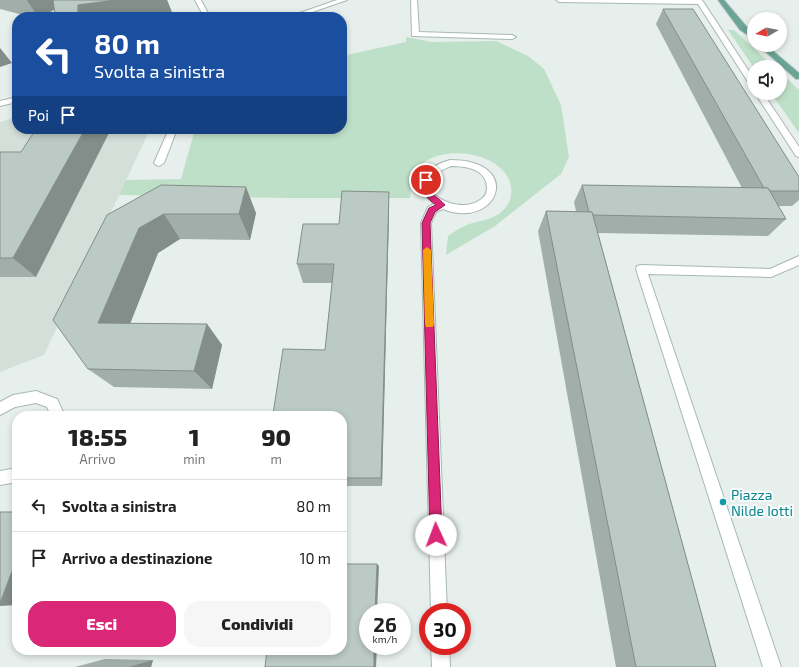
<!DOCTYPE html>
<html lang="it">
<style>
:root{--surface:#fff;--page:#f6f6f6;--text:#222;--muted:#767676;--line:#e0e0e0;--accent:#db2777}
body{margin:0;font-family:"Exo 2",sans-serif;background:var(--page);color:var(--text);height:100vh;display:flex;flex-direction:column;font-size:15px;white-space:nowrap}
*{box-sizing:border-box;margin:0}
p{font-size:13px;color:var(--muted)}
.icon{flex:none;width:22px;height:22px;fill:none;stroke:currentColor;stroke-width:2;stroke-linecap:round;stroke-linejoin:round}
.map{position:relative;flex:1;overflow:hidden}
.side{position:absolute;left:12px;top:411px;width:335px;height:244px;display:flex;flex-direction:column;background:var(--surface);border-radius:16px;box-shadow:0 2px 6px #0003}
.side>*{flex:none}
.guide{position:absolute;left:12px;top:12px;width:335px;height:122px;border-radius:16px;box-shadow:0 2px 6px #0003;background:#1a4fa0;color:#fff;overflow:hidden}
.needle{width:26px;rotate:260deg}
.fabs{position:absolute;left:747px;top:12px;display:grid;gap:8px}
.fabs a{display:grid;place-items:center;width:40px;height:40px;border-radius:50%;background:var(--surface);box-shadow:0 2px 6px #0003;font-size:20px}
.speed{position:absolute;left:359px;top:603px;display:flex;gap:8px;font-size:20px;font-weight:700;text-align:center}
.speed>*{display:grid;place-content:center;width:52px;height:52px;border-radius:50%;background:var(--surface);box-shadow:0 2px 6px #0003;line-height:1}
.speed small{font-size:10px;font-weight:400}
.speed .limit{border:6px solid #d22;background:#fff;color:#111}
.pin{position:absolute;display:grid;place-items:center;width:34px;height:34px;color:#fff;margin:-17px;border:2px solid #fff;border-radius:50%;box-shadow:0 1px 4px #0007}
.me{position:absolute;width:44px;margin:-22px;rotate:358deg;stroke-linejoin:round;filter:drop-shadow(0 0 3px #0008)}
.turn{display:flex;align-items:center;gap:14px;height:84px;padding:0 16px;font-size:18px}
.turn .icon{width:52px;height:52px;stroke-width:2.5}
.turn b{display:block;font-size:28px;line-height:34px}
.then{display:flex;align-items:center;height:38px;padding:0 16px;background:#0003;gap:8px;font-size:15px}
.eta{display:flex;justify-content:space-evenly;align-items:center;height:68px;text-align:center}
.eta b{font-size:24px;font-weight:800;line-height:28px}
.button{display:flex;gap:8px;margin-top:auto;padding:8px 16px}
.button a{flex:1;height:46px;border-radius:16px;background:var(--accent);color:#fff;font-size:16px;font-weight:800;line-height:46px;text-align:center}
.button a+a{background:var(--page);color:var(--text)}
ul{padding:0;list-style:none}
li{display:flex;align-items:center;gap:12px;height:52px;padding:0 16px;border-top:1px solid var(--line)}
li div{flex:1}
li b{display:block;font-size:15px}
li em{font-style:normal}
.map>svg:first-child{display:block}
.built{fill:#d4dfda}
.green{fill:#bfe0c8}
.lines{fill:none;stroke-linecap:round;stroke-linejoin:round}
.minor-casing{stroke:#a8b8b2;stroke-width:2}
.major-casing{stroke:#c2cac8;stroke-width:2}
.minor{fill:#fff;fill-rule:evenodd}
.major{fill:#6aa596;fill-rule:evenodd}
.wall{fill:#a1aea9}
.shaded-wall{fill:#838d89}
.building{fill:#bbcac4;stroke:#838d89}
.route{fill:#db2777;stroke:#8e194d}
.slow{fill:#f59e0b}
.culture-dot{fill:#0f9aa8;stroke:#f7fbf9;stroke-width:1.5}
.labels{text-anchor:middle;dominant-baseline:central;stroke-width:4;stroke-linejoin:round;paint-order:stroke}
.near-culture-label{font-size:14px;fill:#0d838f;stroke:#f7fbf9;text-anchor:start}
</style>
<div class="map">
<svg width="799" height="667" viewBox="0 0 799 667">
<rect width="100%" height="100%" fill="#e6efeb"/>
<path class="built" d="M17 114V129H150L44 355 0 372V122L10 119Z"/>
<g class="green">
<path d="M728 30H734L774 67 754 68Z"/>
<path d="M406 37 432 42 496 41 528 56 544 69 561 105 569 157 561 174 495 226 446 255 448 236C455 231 461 227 469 224 484 220 499 219 508 204 511 199 512 192 511 186 504 149 431 141 413 174 410 180 411 191 410 198H289L119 195 126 180 181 179 195 129H342V56L406 42Z"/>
<path d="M780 72 799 90V133L771 93H780Z"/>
</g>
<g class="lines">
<defs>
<g id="minor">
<path d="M195 0H201L210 17H204Z"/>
<path d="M337 0H347L298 17H288Z"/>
<path d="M411 0H417L419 32 512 35 516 37 512 39 412 36Z"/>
<path d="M556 0H702L754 79V87L750 85 698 4 559 2Z"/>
<path d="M755 93H763L799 147V157L796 156Z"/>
<path d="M17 97V102L0 106V101Z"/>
<path d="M169 129H177L164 163 159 166 156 165 154 163Z"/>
<path d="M450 160C525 160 498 231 443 209L436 212 431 223 447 612H431L421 223 428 207 434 204C410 184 425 167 450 160ZM451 166C466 166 486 169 487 187 487 193 485 197 480 200 460 215 413 193 437 173 441 170 447 168 451 166Z"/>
<path d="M799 256V265L771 277 648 274 781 667H763L636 269 637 266 641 265 770 269Z"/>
<path d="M36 391 57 399 65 416H51L47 407 36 403 15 407 0 415V402L13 395Z"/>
<path d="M17 468V482L0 485V471Z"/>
<path d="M431 646H449L450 667H432Z"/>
</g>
<g id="major">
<path d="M718 0H724L746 26 754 33V39L740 30Z"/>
<path d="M758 45H766L799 73V79H796Z"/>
</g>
</defs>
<use href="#minor" class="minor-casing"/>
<use href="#major" class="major-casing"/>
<use href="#minor" class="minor"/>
<use href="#major" class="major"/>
</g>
<g class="wall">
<path d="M0 0H167L173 15 159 17H57L55 14 54 10 42 17H31L0 9Z"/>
<path d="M663 9 799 177V200L792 206H778L786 219 768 236 598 233 716 667H616L538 231 546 211H576L574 202 582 185 742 188 656 24Z"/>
<path d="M0 152 36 277H0Z"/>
<path d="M161 185 256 213 250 240 180 239 158 253 130 324H207L222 345 212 389 114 387 88 369Z"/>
<path d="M389 192V213L382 486H342V416H275L273 414 325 350 332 283H303L297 264 339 224Z"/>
<path d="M105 659 153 660 151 667H75Z"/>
</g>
<g class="shaded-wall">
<path d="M27 0H60L63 4 42 17H38Z"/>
<path d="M116 0H167L173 15 159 17H78V5Z"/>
<path d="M0 48 12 63 0 67Z"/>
<path d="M85 129H111L36 277 13 258Z"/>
<path d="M246 187 256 213 250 240 239 214Z"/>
<path d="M389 192V213L382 486 381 478Z"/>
<path d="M164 214 180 239 158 253 122 344 98 323 139 228Z"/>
<path d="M207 324 222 345 212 389 194 371Z"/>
<path d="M17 558V605L0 606V603Z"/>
<path d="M377 564 379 566 377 612H375Z"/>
<path d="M374 646H377L376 667H374Z"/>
<path d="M153 660 151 667H129Z"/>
</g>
<g class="building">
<path d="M53 0H116L78 5V17L55 14Z"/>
<path d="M663 9H693L799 177V191H770L768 188H764Z"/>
<path d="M36 129H85L13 258H0V152H21Z"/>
<path d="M161 185 246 187 239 214H164L139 228 98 323 207 324 194 371 88 369 53 320 107 215Z"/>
<path d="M582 185 768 188 786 219 593 215 592 212H589Z"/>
<path d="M342 191 389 192 381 478H342V416H319V414H273L283 349 325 350 334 264H297L303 224H339Z"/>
<path d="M546 211 592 212 716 667H636Z"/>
<path d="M17 502V558L0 603V512H13Z"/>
<path d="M342 564H377L375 612H368V646H374V667H265L267 650H342Z"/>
</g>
<path class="route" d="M426 178 429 180C430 197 437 195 445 205L435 212 430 223 442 535 440 539 436 541 432 539 430 535 422 223 429 208 436 205C426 198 423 192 422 180Z"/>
<path class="slow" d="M427 247 431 250 434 324 433 327H426L425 324 423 250Z"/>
<circle class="culture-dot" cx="723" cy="502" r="4"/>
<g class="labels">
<g class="near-culture-label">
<text x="731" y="494">Piazza<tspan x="731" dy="16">Nilde Iotti</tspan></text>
</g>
</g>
</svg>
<div class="fabs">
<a><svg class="needle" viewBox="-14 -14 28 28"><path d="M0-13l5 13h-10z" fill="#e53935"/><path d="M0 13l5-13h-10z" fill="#767676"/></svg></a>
<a><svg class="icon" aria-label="sound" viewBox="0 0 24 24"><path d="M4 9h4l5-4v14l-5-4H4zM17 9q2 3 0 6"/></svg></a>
</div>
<div class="speed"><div>26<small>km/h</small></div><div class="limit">30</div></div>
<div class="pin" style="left:426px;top:180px;background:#d93025"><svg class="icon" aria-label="arrive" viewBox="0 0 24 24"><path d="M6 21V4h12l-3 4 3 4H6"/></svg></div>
<svg class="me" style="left:436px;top:535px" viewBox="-20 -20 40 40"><circle r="19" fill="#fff"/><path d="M0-13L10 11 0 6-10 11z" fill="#db2777"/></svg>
<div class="guide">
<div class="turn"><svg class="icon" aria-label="left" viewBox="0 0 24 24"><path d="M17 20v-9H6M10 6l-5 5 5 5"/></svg><div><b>80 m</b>Svolta a sinistra</div></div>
<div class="then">Poi<svg class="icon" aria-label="arrive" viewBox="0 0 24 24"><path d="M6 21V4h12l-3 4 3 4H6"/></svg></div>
</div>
<section class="side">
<div class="eta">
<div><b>18:55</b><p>Arrivo</p></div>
<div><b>1</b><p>min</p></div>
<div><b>90</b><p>m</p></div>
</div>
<ul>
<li><svg class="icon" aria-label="left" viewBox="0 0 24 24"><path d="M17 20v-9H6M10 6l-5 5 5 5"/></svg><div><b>Svolta a sinistra</b></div><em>80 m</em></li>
<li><svg class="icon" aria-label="arrive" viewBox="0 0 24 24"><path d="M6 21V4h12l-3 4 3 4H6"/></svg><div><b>Arrivo a destinazione</b></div><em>10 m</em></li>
</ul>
<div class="button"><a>Esci</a><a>Condividi</a></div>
</section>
</div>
